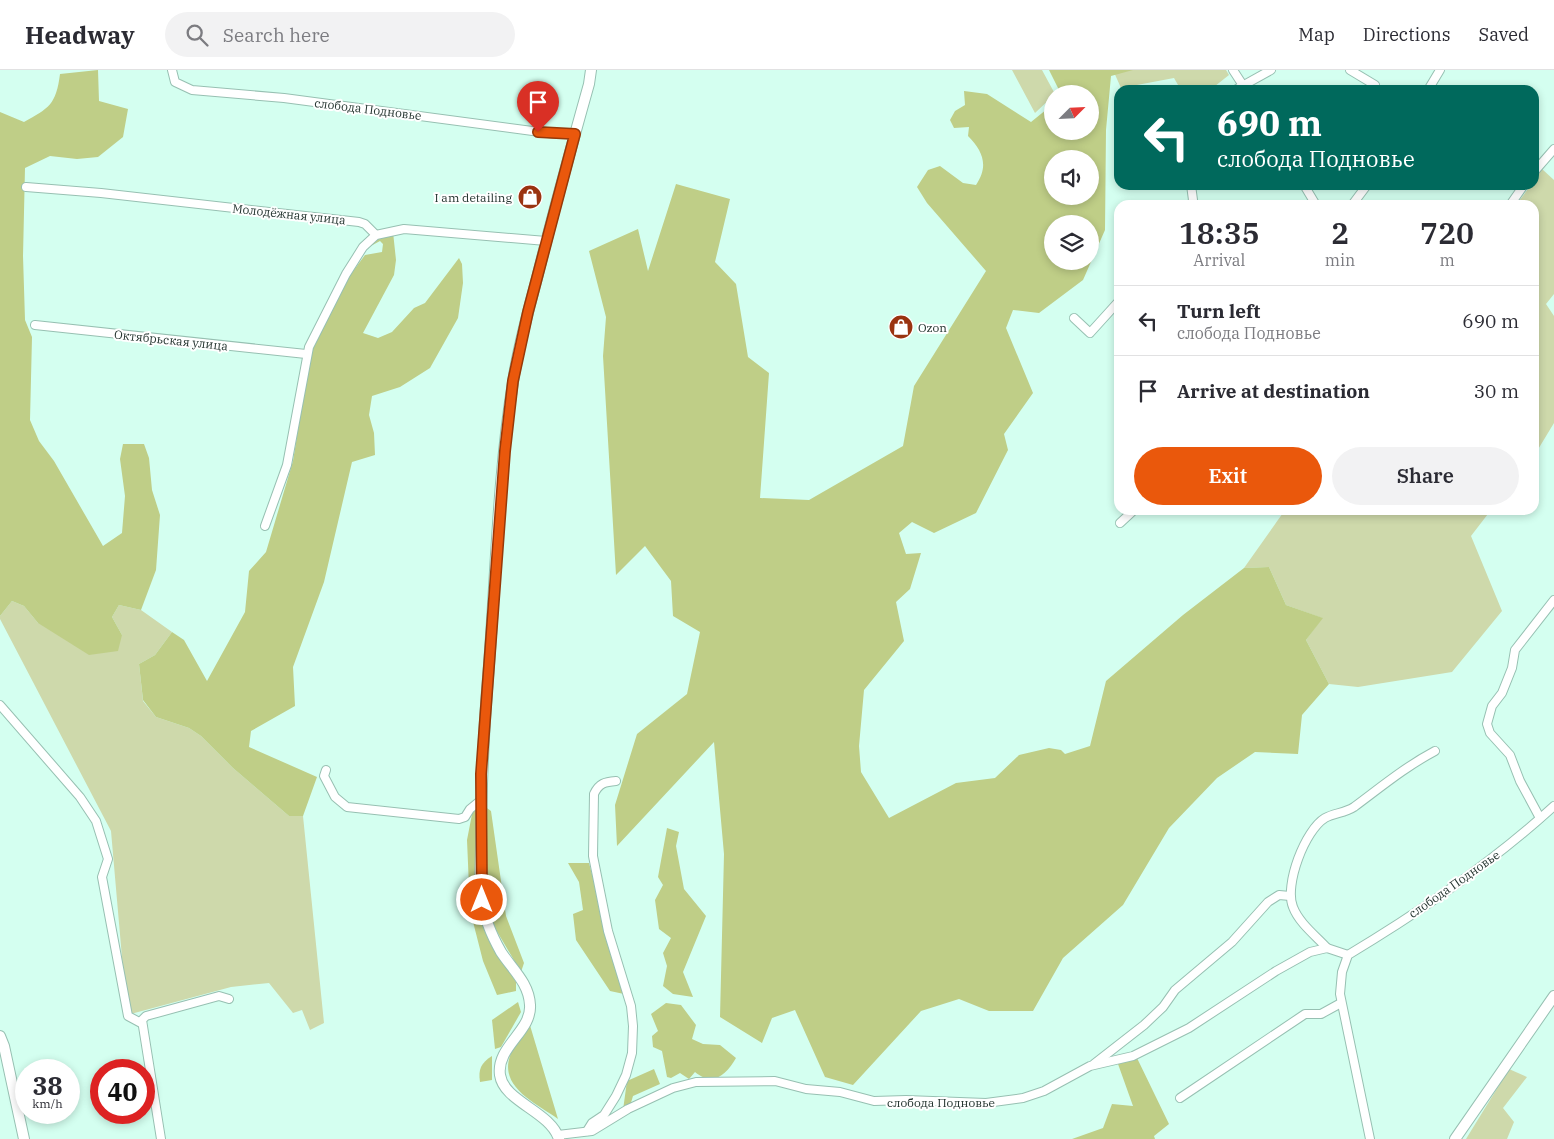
<!DOCTYPE html>
<meta charset="utf-8">
<style>
:root{--surface:#fff;--page:#f2f2f3;--text:#2b2b33;--muted:#7c7c81;--line:#e1e1e2;--accent:#ea580c}
body{margin:0;font-family:"IBM Plex Serif",serif;background:var(--page);color:var(--text);height:100vh;display:flex;flex-direction:column;font-size:19px;white-space:nowrap}
*{box-sizing:border-box;margin:0}
p{font-size:16px;color:var(--muted)}
.icon{flex:none;width:28px;height:28px;fill:none;stroke:currentColor;stroke-width:2;stroke-linecap:round;stroke-linejoin:round}
.map{position:relative;flex:1;overflow:hidden}
.details{position:absolute;left:1114px;top:130px;width:425px;height:315px;display:flex;flex-direction:column;background:var(--surface);border-radius:15px;box-shadow:0 2px 8px #0003}
.details>*{flex:none}
.banner{position:absolute;left:1114px;top:15px;width:425px;height:105px;border-radius:15px;box-shadow:0 2px 8px #0003;background:#00695c;color:#fff;overflow:hidden}
.needle{width:32px;rotate:66deg}
.fabs{position:absolute;left:1044px;top:15px;display:grid;gap:10px}
.fabs a{display:grid;place-items:center;width:55px;height:55px;border-radius:50%;background:var(--surface);box-shadow:0 2px 8px #0003;font-size:25px}
.speed{position:absolute;left:15px;top:989px;display:flex;gap:10px;font-size:25px;font-weight:700;text-align:center}
.speed>*{display:grid;place-content:center;width:65px;height:65px;border-radius:50%;background:var(--surface);box-shadow:0 2px 8px #0003;line-height:1}
.speed small{font-size:12px;font-weight:400}
.speed .limit{border:8px solid #d22;background:#fff;color:#111}
.pin{position:absolute;display:grid;place-items:center;width:42px;height:42px;color:#fff;margin:-51px -21px;border-radius:50% 50% 50% 0;rotate:-45deg;box-shadow:0 0 5px #0007}
.pin .icon{rotate:45deg}
.me{position:absolute;width:55px;margin:-28px;rotate:0deg;stroke-linejoin:round;filter:drop-shadow(0 0 4px #0008)}
.turn{display:flex;align-items:center;gap:18px;height:105px;padding:0 20px;font-size:22px}
.turn .icon{width:65px;height:65px;stroke-width:2.5}
.turn b{display:block;font-size:35px;line-height:42px}
.eta{display:flex;justify-content:space-evenly;align-items:center;height:85px;text-align:center}
.eta b{font-size:30px;font-weight:600;line-height:35px}
.action{display:flex;gap:10px;margin-top:auto;padding:10px 20px}
.action a{flex:1;height:58px;border-radius:30px;background:var(--accent);color:#fff;font-size:20px;font-weight:600;line-height:58px;text-align:center}
.action a+a{background:var(--page);color:var(--text)}
ul{padding:0;list-style:none}
li{display:flex;align-items:center;gap:15px;height:70px;padding:0 20px;border-top:1px solid var(--line)}
li div{flex:1}
li b{display:block;font-size:19px}
li em{font-style:normal}
header{display:flex;align-items:center;gap:30px;box-sizing:border-box;height:70px;padding:0 25px;background:var(--surface);border-bottom:1px solid var(--line)}
header strong{font-size:24px}
nav{display:flex;gap:28px;margin-inline-start:auto;font-size:18px}
.search{width:350px;height:45px;background:var(--page);display:flex;align-items:center;gap:12px;box-sizing:border-box;padding:0 18px;border-radius:28px;color:var(--muted);font-size:19px}
.map>svg:first-child{display:block}
.green{fill:#ced9ab}
.forest{fill:#bfce87;fill-rule:evenodd}
.lines{fill:none;stroke-linecap:round;stroke-linejoin:round}
.street-casing{stroke:#97c0b2;stroke-width:10}
.secondary-casing{stroke:#97c0b2;stroke-width:12}
.street{stroke:#fff;stroke-width:8}
.secondary{stroke:#fff;stroke-width:10}
.route-casing{stroke:#983908;stroke-width:12}
.route{stroke:#ea580c;stroke-width:9}
.labels{text-anchor:middle;dominant-baseline:central;stroke-width:4;stroke-linejoin:round;paint-order:stroke}
.street-label{font-size:12px;fill:#253530;stroke:#fff}
.poi-label{font-size:12px;fill:#253530;stroke:#fff;text-anchor:end}
</style>
<header>
<strong>Headway</strong>
<div class="search"><svg class="icon" aria-label="search" viewBox="0 0 24 24"><circle cx="10" cy="10" r="6"/><path d="M15 15l6 6"/></svg>Search here</div>
<nav><a>Map</a><a>Directions</a><a>Saved</a></nav>
</header>
<div class="map">
<svg width="1554" height="1069" viewBox="0 0 1554 1069">
<rect width="100%" height="100%" fill="#d4fff0"/>
<g class="green">
<path d="M1012 0H1042L1055 24H1052V27L1035 43Z"/>
<path d="M1113 0H1226L1229 5 1210 20H1181L1174 8 1121 18Z"/>
<path d="M1542 99 1554 110V224L1546 234 1554 246V353L1534 386V135H1516L1531 115H1534V111Z"/>
<path d="M1285 440H1491L1471 466 1502 541 1452 602 1358 617 1329 614 1306 570 1322 548 1286 535 1269 497 1244 498Z"/>
<path d="M12 531 24 536 38 553 122 565 112 547 119 535 141 540 172 562 155 585 139 594 143 631 156 647 189 658 201 666 233 698 289 746H303L324 953 310 960 302 940 293 943 269 913 231 917 127 945 111 761 0 549V546Z"/>
<path d="M1509 999 1527 1007 1503 1038 1514 1052 1507 1069H1466Z"/>
</g>
<g class="forest">
<path d="M98 0 99 31 128 39 123 67 98 87 77 89 50 86 25 98 23 186 25 250 32 267 30 350 39 371 54 391 103 476 122 463 125 426 120 389 123 374H144L149 388 152 420 160 445 156 500 141 540 119 535 112 547 122 565 118 581 89 585 38 553 24 536 12 531 0 546V42L24 52C49 38 56 35 60 4Z"/>
<path d="M1049 0H1133L1111 6 1106 60 1105 160 1083 210 1039 243 1013 240 1006 258 1033 323 1004 364 1008 380 976 443 934 463 912 452 899 463 906 484 921 483 910 519 896 532 904 571 864 620 859 676 861 702 889 748 956 713 995 708 1019 685 1049 678 1061 680 1065 684 1090 676 1106 611 1183 545 1244 498 1269 497 1286 535 1323 548 1306 570 1329 614 1302 645 1298 684 1255 682 1217 708 1169 758 1123 835 1063 888 1033 941H989L959 929 921 941 853 1015 825 1007 795 940 772 948 762 973 720 947 724 784 714 672 617 776 615 735 637 664 687 624 700 562 673 546 671 511 645 476 616 505 603 286 606 247 589 181 638 159 648 201 676 114 730 129 715 192 736 214 748 287 769 303 760 428 809 430 903 376 914 316 986 201 927 133 917 117 928 100 940 96 963 113 976 115C989 96 983 81 968 66L969 57 954 58 950 50 955 41 965 35 964 21 987 24 1031 52 1052 35V61H1090V24H1061ZM1052 89H1090V126H1052ZM1052 154H1090V191H1052Z"/>
<path d="M393 162 396 190 394 205 363 263 378 268 392 262 414 238 425 233 459 188 462 194 463 213 458 248 430 298 400 317 372 326 369 345 374 363 375 385 352 392 324 512 293 597 295 636 251 661 249 677 317 707 303 746H289L233 698 201 666 189 658 156 647 143 630 139 594 155 585 172 562 184 570 207 611 245 542 249 501 266 482 293 391 310 284 348 208 365 185 382 182 383 174 380 171 367 178 379 165Z"/>
<path d="M484 736 491 741 506 846 524 893 521 902 495 858 485 830Z"/>
<path d="M473 739 478 742 481 845 498 884 516 912V921L497 925 483 891 470 840 467 770Z"/>
<path d="M667 758 679 762 676 776 684 819 706 846 683 902 693 927 673 924 663 916 667 896 663 883 671 868 659 859 655 830 663 815 658 807Z"/>
<path d="M568 793H589L624 924 610 921 576 870 573 844 583 840 579 812Z"/>
<path d="M518 932 521 942 501 977 495 979 492 950Z"/>
<path d="M666 933 681 935 696 955 692 969 703 974 720 975 736 988C726 1005 713 1017 695 1002L689 1009 680 1003 671 1008 667 1007 662 981 653 977 652 966 658 961 651 944Z"/>
<path d="M529 952 558 1049C536 1033 497 1017 511 983 515 973 523 962 529 952Z"/>
<path d="M492 986V1010L480 1012C478 999 481 993 492 986Z"/>
<path d="M1137 988 1169 1054 1154 1066 1155 1069H1072L1103 1058 1112 1034 1133 1036 1118 994Z"/>
<path d="M654 999 660 1014 633 1026 630 1036 623 1040 627 1011Z"/>
</g>
<g class="lines">
<defs>
<g id="street">
<path d="M172 0 175 12 192 20 284 28 555 64H575"/>
<path d="M1233 0 1246 20"/>
<path d="M1350 0 1375 15"/>
<path d="M1235 20 1271 0"/>
<path d="M1428 20 1440 0"/>
<path d="M1534 102 1554 79"/>
<path d="M1304 115 1316 135"/>
<path d="M26 117 101 123 359 152 365 154 376 165"/>
<path d="M1191 135 1193 130 1191 115"/>
<path d="M1352 135 1367 115"/>
<path d="M1510 135 1524 115"/>
<path d="M1074 248 1090 263 1119 231"/>
<path d="M35 255 306 284"/>
<path d="M1120 453 1134 440"/>
<path d="M265 456 287 395 309 277 346 204 363 177 376 165 404 159 546 171"/>
<path d="M0 635 80 727 96 751 108 789 102 807 128 946 141 953"/>
<path d="M326 700 324 706 335 727 347 737 459 749 465 747 470 739 481 730"/>
<path d="M1540 748 1520 711 1510 685 1490 663 1487 654 1492 636 1502 623 1512 598 1515 580 1554 530"/>
<path d="M1327 878C1316 866 1299 853 1293 837 1284 815 1305 760 1325 748 1334 743 1345 743 1354 737 1381 717 1405 697 1435 681"/>
<path d="M1094 994 1144 955 1163 937 1175 920 1232 872 1268 832 1279 825 1290 826"/>
<path d="M1180 1028 1305 944H1321L1341 933"/>
<path d="M587 1061 592 1053 604 1045 616 1026 626 1005 632 983 633 956 631 936 608 861 593 786 594 724C599 713 605 712 616 711"/>
<path d="M558 1065 592 1061 628 1039 673 1018 696 1012 775 1011 806 1019 840 1022 874 1031 906 1030 986 1033 1023 1028 1044 1021 1090 996 1133 986 1189 958 1276 901 1310 882 1327 878 1348 885"/>
<path d="M161 1069 142 950 146 946 219 926 229 929"/>
<path d="M1370 1069 1340 924 1342 902 1348 885C1418 843 1494 791 1554 736"/>
</g>
<g id="secondary">
<path d="M0 966 4 976 24 1069"/>
<path d="M559 1069C550 1041 504 1032 500 1005 496 977 532 961 530 935 529 913 512 899 501 882 492 866 484 848 482 830 479 812 481 792 481 774 481 714 484 655 489 595 496 501 498 405 513 312 518 277 528 242 537 208 553 143 571 78 589 14L591 0"/>
<path d="M1455 1069 1554 926"/>
</g>
</defs>
<use href="#street" class="street-casing"/>
<use href="#secondary" class="secondary-casing"/>
<use href="#street" class="street"/>
<use href="#secondary" class="secondary"/>
</g>
<g class="lines">
<defs>
<path id="route" d="M482 830 481 704 505 381 513 311 528 242 575 64 538 62"/>
</defs>
<use href="#route" class="route-casing"/>
<use href="#route" class="route"/>
</g>
<defs>
<symbol id="shop-disc" viewBox="-11 -11 22 22"><circle r="9.5" fill="#9a3310" stroke="#fff"/><path d="M-5-2.5h2.3a2.7 3.5 0 0 1 5.4 0H5L5.5 6h-11ZM-1.5-2.5h3a1.5 2.3 0 0 0-3 0Z" fill="#fff"/></symbol>
</defs>
<g fill-rule="evenodd">
<use href="#shop-disc" x="516" y="113" width="28" height="28"/>
<use href="#shop-disc" x="887" y="243" width="28" height="28"/>
</g>
<g class="labels">
<g class="street-label">
<text transform="translate(368 39) rotate(7)">слобода Подновье</text>
<text transform="translate(289 144) rotate(6)">Молодёжная улица</text>
<text transform="translate(171 270) rotate(6)">Октябрьская улица</text>
<text transform="translate(1454 814) rotate(-35)">слобода Подновье</text>
<text x="941" y="1032">слобода Подновье</text>
</g>
<g class="poi-label">
<text x="512" y="127">I am detailing</text>
<text x="918" y="257" text-anchor="start">Ozon</text>
</g>
</g>
</svg>
<div class="fabs">
<a><svg class="needle" viewBox="-14 -14 28 28"><path d="M0-13l5 13h-10z" fill="#e53935"/><path d="M0 13l5-13h-10z" fill="#7c7c81"/></svg></a>
<a><svg class="icon" aria-label="sound" viewBox="0 0 24 24"><path d="M4 9h4l5-4v14l-5-4H4zM17 9q2 3 0 6"/></svg></a>
<a><svg class="icon" aria-label="layers" viewBox="0 0 24 24"><path d="M12 4l9 5-9 5-9-5zM3 14l9 5 9-5"/></svg></a>
</div>
<div class="speed"><div>38<small>km/h</small></div><div class="limit">40</div></div>
<div class="pin" style="left:538px;top:62px;background:#d93025"><svg class="icon" aria-label="arrive" viewBox="0 0 24 24"><path d="M6 21V4h12l-3 4 3 4H6"/></svg></div>
<svg class="me" style="left:482px;top:830px" viewBox="-20 -20 40 40"><circle r="17" fill="#ea580c" stroke="#fff" stroke-width="3"/><path d="M0-11L8 9 0 5-8 9z" fill="#fff"/></svg>
<div class="banner">
<div class="turn"><svg class="icon" aria-label="left" viewBox="0 0 24 24"><path d="M17 20v-9H6M10 6l-5 5 5 5"/></svg><div><b>690 m</b>слобода Подновье</div></div>
</div>
<section class="details">
<div class="eta">
<div><b>18:35</b><p>Arrival</p></div>
<div><b>2</b><p>min</p></div>
<div><b>720</b><p>m</p></div>
</div>
<ul>
<li><svg class="icon" aria-label="left" viewBox="0 0 24 24"><path d="M17 20v-9H6M10 6l-5 5 5 5"/></svg><div><b>Turn left</b><p>слобода Подновье</p></div><em>690 m</em></li>
<li><svg class="icon" aria-label="arrive" viewBox="0 0 24 24"><path d="M6 21V4h12l-3 4 3 4H6"/></svg><div><b>Arrive at destination</b></div><em>30 m</em></li>
</ul>
<div class="action"><a>Exit</a><a>Share</a></div>
</section>
</div>
